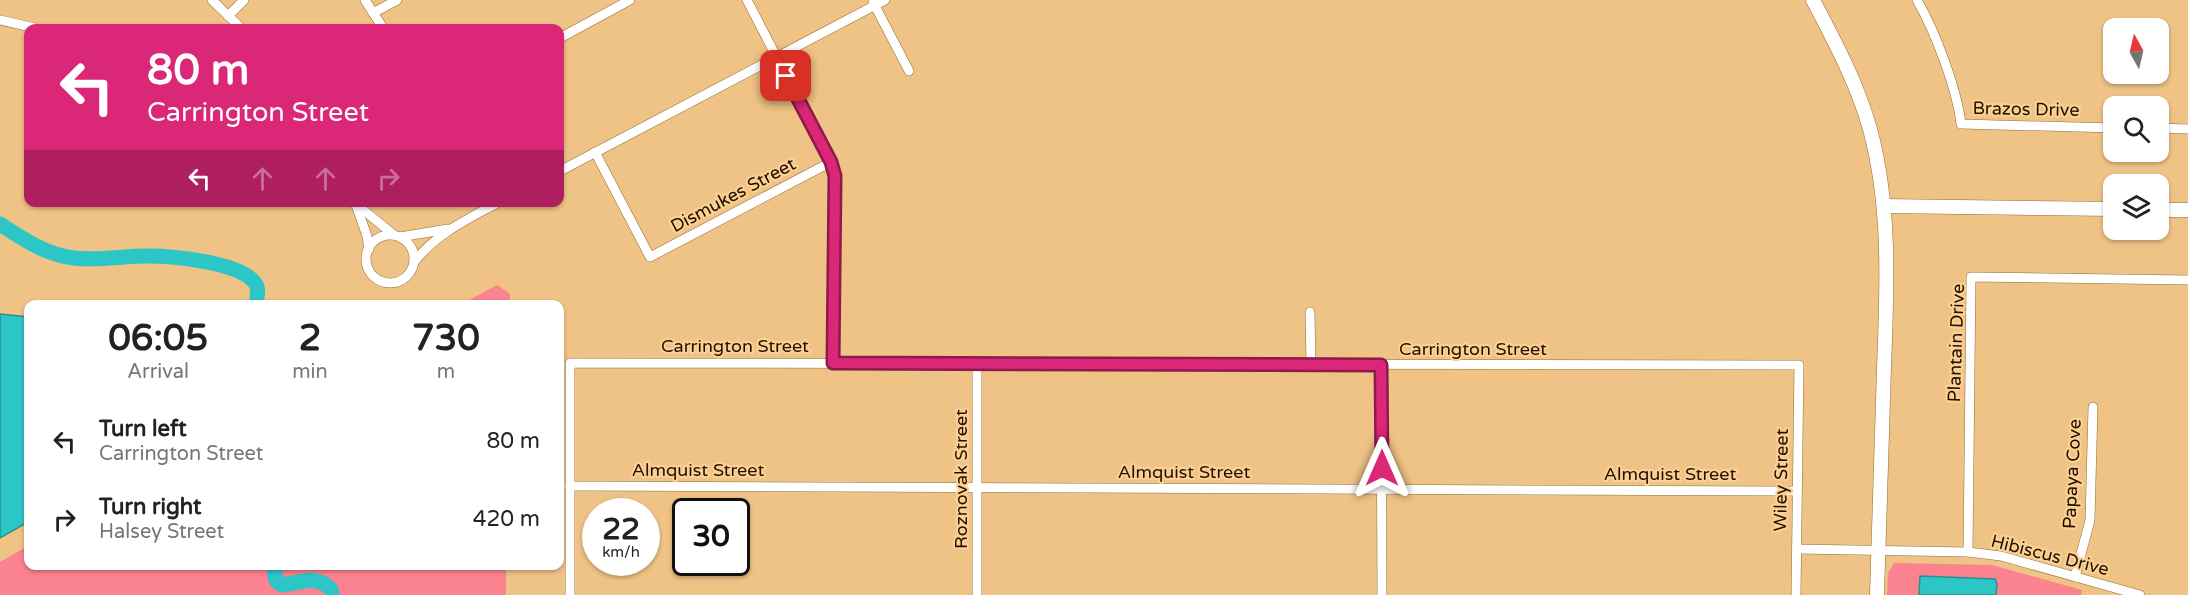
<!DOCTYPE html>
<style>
:root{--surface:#fff;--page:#f2f2f2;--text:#222;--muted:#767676}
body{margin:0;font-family:"Varela Round",sans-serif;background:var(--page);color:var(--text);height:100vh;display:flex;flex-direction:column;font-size:22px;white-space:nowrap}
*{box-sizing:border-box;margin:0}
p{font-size:20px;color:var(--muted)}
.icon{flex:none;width:33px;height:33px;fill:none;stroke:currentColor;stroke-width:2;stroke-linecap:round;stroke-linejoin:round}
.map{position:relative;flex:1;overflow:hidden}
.details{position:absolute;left:24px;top:300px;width:540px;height:270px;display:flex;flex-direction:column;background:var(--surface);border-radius:12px;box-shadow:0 2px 4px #0004}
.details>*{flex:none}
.guide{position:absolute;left:24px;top:24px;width:540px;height:183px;border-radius:12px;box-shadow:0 2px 4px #0004;background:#db2777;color:#fff;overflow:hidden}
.needle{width:39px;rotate:352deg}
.fabs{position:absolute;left:2103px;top:18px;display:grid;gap:12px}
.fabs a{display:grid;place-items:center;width:66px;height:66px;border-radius:12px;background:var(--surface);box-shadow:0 2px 4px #0004;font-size:30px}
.speed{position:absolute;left:582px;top:498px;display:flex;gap:12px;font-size:30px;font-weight:700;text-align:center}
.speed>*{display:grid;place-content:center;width:78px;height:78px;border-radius:50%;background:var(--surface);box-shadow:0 2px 4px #0004;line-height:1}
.speed small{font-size:15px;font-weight:400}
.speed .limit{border:3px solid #111;border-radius:9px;background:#fff;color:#111}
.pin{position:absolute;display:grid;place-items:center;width:51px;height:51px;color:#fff;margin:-26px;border-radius:12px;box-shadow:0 3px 9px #0006}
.me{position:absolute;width:66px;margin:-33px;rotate:0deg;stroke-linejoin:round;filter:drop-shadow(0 0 4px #0008)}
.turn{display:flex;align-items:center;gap:21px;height:126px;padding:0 24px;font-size:27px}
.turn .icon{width:78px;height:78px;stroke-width:2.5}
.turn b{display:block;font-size:42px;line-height:51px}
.lanes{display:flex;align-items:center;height:57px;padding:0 24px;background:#0003;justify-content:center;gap:30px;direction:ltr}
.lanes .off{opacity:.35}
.eta{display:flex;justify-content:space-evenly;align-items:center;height:102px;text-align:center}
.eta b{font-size:36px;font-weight:700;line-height:42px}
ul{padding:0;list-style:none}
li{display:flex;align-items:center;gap:18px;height:78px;padding:0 24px}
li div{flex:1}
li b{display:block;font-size:22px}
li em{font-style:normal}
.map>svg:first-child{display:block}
.green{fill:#fb828f}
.water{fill:#2dc6c6;stroke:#29908b;stroke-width:1.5}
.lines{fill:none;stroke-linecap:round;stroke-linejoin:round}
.river{stroke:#2dc6c6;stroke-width:15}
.street-casing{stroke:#956c30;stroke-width:10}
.secondary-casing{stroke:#956c30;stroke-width:15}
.street{stroke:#fff;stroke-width:9}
.secondary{stroke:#fff;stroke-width:14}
.route-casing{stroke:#8e194d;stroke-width:15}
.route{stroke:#db2777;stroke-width:10}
.labels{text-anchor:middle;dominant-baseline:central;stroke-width:4.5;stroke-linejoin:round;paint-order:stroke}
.street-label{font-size:18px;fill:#201100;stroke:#fccf92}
</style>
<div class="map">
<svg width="2188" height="595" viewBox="0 0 2188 595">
<rect width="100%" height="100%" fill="#efc285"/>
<g class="green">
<path d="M497 285 510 294V304H462Z"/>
<path d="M28 546V566H506V595H0V562Z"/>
<path d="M1894 563 1992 565 2082 590 2081 595H1887L1888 573Z"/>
</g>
<g class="water">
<path d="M0 314 28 317V522L0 538Z"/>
<path d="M1920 576 1995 579 1997 584 1996 595H1919Z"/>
</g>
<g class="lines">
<g class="river">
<path d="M0 224C23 239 46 255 74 258 98 261 123 256 147 256 172 256 240 262 255 283 260 289 256 298 257 304"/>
<path d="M275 566C275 575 273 581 282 585L311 580 323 583 331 589 332 595"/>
</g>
<defs>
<g id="street">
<path d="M212 0 241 28"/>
<path d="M365 0 383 28"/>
<path d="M747 0 831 162 835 176 833 363"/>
<path d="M1917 0C1935 31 1957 89 1961 124L2114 128"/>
<path d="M873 2 909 71"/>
<path d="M373 13 397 0"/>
<path d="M228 16 244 0"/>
<path d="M0 20 35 28"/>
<path d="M560 38 630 0"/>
<path d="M2158 128 2188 129"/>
<path d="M595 152 650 257 831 162"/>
<path d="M560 171 885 0"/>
<path d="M356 204 394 235"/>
<path d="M356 205 367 236 369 249"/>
<circle cx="390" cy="259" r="24"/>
<path d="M400 237 448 229"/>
<path d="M415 261C437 233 468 219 499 202"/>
<path d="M1310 312 1311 365"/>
<path d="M977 363V595"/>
<path d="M1381 365 1382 595"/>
<path d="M570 486 1797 491"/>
<path d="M1797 549 1968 552 2001 556 2140 595"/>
<path d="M1968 552 1971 277 2188 280"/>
<path d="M2075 577 2090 520 2093 407"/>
<path d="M570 595V363L1799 365 1796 595"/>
</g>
<g id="secondary">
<path d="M1813 0C1835 42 1857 83 1870 129 1891 207 1887 287 1884 368 1882 444 1879 519 1877 595"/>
<path d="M1884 206 2114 209"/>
<path d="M2158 210H2188"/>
</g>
</defs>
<use href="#street" class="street-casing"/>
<use href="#secondary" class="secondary-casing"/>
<use href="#street" class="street"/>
<use href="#secondary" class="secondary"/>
</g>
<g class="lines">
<defs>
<path id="route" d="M786 76 831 162 835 176 833 363 1381 365 1382 468"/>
</defs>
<use href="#route" class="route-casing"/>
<use href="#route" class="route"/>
</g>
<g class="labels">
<g class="street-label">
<text transform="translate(2026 109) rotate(1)">Brazos Drive</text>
<text transform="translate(733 195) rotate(-28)">Dismukes Street</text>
<text transform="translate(1956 343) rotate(-88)">Plantain Drive</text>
<text x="735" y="346">Carrington Street</text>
<text x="1473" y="349">Carrington Street</text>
<text x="698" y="470">Almquist Street</text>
<text x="1184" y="472">Almquist Street</text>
<text x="1670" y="474">Almquist Street</text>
<text transform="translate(2072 474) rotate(-87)">Papaya Cove</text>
<text transform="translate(961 479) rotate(-90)">Roznovak Street</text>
<text transform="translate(1781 480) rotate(-89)">Wiley Street</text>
<text transform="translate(2050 555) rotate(14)">Hibiscus Drive</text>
</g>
</g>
</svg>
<div class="fabs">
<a><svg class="needle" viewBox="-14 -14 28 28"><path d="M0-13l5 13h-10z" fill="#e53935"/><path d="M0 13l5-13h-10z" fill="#767676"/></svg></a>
<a><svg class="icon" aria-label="search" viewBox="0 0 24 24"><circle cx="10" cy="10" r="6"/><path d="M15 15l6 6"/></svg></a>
<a><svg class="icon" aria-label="layers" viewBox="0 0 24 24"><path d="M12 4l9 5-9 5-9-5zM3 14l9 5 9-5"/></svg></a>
</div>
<div class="speed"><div>22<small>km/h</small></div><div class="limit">30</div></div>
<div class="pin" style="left:786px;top:76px;background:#d93025"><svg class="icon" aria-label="arrive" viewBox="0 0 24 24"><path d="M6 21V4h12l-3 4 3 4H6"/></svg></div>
<svg class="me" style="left:1382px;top:468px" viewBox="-20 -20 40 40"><path d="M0-17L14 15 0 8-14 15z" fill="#db2777" stroke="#fff" stroke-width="4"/></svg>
<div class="guide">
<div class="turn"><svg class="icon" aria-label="left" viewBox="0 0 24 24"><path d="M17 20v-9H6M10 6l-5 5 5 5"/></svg><div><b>80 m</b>Carrington Street</div></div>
<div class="lanes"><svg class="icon" aria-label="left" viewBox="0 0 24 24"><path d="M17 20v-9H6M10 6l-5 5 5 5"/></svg><svg class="icon off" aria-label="ahead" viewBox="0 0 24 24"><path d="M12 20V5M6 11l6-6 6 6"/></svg><svg class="icon off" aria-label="ahead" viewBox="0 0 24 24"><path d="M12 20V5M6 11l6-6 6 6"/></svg><svg class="icon off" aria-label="right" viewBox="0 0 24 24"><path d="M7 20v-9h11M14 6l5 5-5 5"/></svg></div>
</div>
<section class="details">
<div class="eta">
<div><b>06:05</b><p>Arrival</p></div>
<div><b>2</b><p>min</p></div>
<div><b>730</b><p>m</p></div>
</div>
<ul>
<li><svg class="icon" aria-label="left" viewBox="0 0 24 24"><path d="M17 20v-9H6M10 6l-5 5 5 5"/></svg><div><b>Turn left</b><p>Carrington Street</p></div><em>80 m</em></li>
<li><svg class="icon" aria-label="right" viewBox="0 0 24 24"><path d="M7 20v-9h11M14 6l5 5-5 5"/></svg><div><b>Turn right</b><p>Halsey Street</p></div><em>420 m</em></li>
</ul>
</section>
</div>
